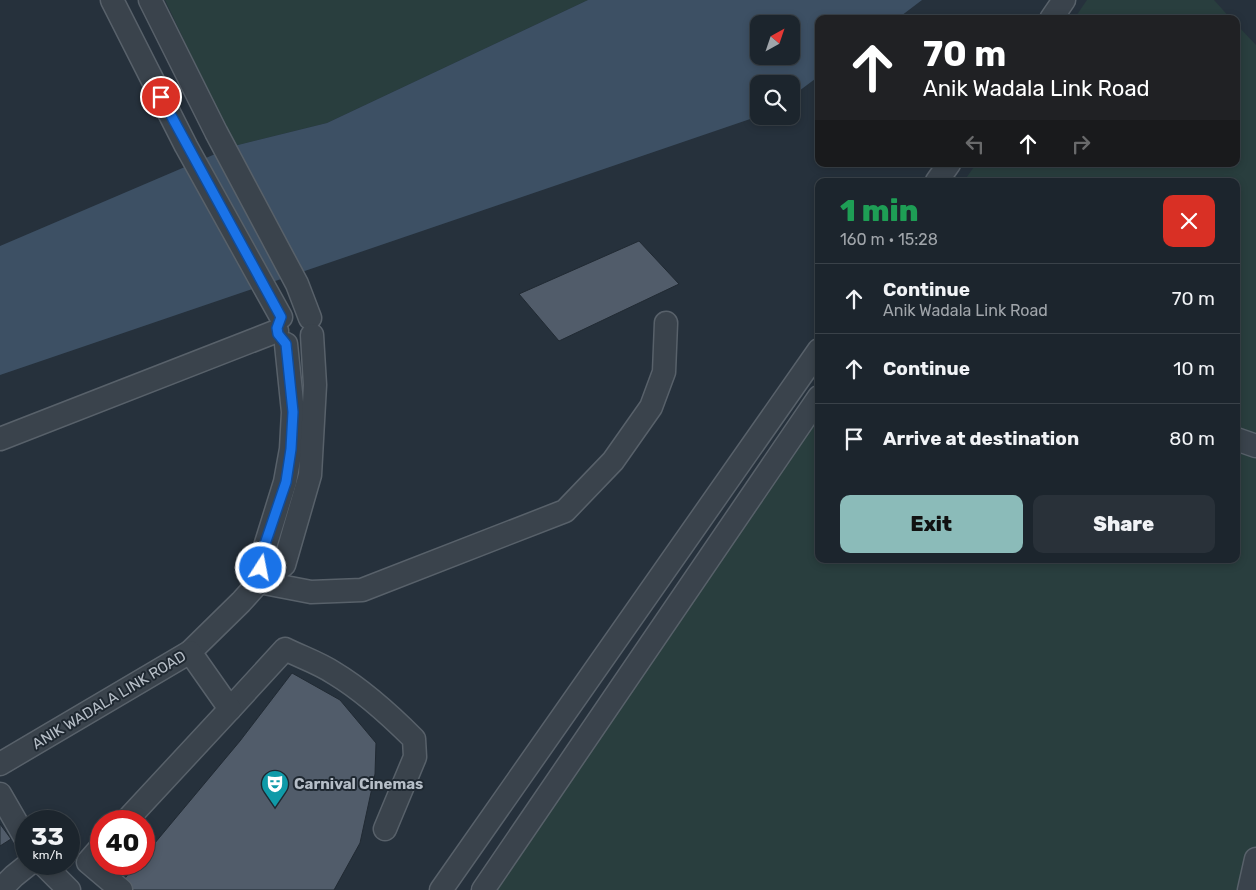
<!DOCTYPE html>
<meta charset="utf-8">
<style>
:root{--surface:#1c252d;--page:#293139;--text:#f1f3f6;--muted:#a0a5aa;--line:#3a4249;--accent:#8bbbb9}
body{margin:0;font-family:Rubik,sans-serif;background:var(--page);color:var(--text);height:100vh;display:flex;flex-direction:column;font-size:19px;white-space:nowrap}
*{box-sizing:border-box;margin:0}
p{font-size:16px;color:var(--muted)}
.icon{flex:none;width:28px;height:28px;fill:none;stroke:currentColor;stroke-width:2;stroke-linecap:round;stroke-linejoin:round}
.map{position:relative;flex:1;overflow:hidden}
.side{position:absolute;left:815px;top:178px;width:425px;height:385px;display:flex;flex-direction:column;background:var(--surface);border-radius:10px;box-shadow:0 2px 8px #0003,0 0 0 1px var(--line)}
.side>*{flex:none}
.hud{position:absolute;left:815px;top:15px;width:425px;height:152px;border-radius:10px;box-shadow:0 2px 8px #0003,0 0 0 1px var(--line);background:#202124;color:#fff;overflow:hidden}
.needle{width:32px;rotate:40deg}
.tools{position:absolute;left:750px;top:15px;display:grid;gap:10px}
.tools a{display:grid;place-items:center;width:50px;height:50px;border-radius:10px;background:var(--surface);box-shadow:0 2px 8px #0003,0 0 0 1px var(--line);font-size:25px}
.speed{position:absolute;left:15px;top:810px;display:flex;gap:10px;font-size:25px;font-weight:700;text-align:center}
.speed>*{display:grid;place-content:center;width:65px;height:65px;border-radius:50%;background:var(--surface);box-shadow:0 2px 8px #0003,0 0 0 1px var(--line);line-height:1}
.speed small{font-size:12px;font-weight:400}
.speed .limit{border:8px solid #d22;background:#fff;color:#111}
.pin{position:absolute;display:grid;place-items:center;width:42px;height:42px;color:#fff;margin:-21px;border:2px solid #fff;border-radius:50%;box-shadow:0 1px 5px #0007}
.me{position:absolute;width:55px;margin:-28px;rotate:11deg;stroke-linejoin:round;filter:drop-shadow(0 0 4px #0008)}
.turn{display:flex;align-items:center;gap:18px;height:105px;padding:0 25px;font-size:22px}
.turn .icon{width:65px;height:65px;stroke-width:2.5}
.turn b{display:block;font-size:35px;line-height:42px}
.lanes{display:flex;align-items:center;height:48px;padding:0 25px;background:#0003;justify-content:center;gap:25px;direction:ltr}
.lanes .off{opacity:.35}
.round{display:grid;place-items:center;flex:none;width:52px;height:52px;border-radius:10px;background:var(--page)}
.headline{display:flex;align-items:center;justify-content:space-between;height:85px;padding:0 25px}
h1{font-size:30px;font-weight:800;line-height:38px;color:#1e9e55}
.action{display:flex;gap:10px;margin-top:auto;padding:10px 25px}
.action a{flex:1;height:58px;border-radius:10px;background:var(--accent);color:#111;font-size:20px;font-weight:800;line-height:58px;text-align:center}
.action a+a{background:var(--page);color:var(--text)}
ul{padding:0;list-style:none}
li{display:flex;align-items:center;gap:15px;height:70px;padding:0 25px;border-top:1px solid var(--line)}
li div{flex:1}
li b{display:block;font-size:19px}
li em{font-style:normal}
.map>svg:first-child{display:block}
.green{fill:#293e3e}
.water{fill:#3d5064;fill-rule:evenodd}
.building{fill:#515c6a;stroke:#212a33}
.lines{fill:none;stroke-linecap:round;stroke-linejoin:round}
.minor-casing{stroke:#58616a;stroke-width:25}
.minor{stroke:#3a434c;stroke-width:22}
.route-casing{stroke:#114b97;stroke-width:12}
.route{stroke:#1a73e8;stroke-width:9}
.labels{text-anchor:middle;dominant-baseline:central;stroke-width:4;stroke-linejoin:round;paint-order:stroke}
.street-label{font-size:15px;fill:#b6bec7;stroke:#1f2831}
.poi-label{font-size:15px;font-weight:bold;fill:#b6bec7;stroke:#1f2831;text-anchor:start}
</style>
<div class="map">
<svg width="1256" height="890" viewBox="0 0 1256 890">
<rect width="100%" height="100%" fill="#26313c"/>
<g class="green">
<path d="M165 0H588L327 123 234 146Z"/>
<path d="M1087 0H1214L1231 19H1074Z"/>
<path d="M1236 24 1256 45V890H484L819 396V559H1236V181H964L976 164H1236Z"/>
</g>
<path class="water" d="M588 0H922L897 19H819V76L791 97V84H759V116L0 375V246L234 146 327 123ZM759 24H791V56H759Z"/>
<g class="building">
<path d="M639 241 679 284 559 341 519 294Z"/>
<path d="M292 673 340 700 376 743 375 774 360 843 334 890H115L137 864H144V856L240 741Z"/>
<path d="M0 824 11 839 0 846Z"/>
</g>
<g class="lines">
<defs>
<g id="minor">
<path d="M112 0 186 146 281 317"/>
<path d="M150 0 216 132 297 284 310 318"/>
<path d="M1051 19 1064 0"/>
<path d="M937 181 949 164"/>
<path d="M0 439 277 331"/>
<path d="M1236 439 1256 446"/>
<path d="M259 582 311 592 362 590 565 511 613 461 651 407 664 372 666 323"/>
<path d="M259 582 263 553 285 482 291 449 293 412 286 344"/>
<path d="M230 709 285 649C301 657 319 663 334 673 364 691 389 714 414 739L415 757 385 829"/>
<path d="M0 764 190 652 241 602 259 582 284 565 310 475 315 385 312 335"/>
<path d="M0 794 26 839"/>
<path d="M126 821 230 709 190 652"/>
<path d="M101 847 88 862 121 890"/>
<path d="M43 864 69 890"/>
<path d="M0 890 14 876 29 864"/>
<path d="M441 890 819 350"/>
<path d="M483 890 819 397"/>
<path d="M1249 890 1256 859"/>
</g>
</defs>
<use href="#minor" class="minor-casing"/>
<use href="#minor" class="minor"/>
</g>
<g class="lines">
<defs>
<path id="route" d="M161 97 281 317 277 328 278 334 286 344 293 412 291 449 286 482 262 553 261 568"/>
</defs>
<use href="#route" class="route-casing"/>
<use href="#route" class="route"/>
</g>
<defs>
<symbol id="theatre-pin" viewBox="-11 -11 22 30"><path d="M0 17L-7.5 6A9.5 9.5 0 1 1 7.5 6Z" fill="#0f9aa8" stroke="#1f2831"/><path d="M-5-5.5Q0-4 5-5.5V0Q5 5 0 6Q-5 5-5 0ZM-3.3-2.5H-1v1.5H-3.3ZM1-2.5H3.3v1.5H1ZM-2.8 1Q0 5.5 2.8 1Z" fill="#fff"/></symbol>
</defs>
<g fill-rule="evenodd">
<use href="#theatre-pin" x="259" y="768" width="32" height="43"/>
</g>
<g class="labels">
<g class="street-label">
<text transform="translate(109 700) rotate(-31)">ANIK WADALA LINK ROAD</text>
</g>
<g class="poi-label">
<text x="294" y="784">Carnival Cinemas</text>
</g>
</g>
</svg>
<div class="tools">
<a><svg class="needle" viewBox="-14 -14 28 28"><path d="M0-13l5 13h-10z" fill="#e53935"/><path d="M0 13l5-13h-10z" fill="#a0a5aa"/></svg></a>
<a><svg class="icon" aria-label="search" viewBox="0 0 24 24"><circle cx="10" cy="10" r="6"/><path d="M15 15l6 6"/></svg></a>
</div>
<div class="speed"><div>33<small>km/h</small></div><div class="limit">40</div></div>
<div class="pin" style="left:161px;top:97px;background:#d93025"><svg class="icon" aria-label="arrive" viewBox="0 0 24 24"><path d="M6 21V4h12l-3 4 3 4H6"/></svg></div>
<svg class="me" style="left:261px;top:568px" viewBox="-20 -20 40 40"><circle r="17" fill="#1a73e8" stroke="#fff" stroke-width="3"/><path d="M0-11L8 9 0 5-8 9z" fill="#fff"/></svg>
<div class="hud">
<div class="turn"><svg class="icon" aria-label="ahead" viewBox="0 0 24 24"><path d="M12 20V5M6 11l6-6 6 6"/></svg><div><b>70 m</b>Anik Wadala Link Road</div></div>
<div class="lanes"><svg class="icon off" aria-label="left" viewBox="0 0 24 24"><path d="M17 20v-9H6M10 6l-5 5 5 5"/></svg><svg class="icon" aria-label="ahead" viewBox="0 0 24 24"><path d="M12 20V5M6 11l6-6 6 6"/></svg><svg class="icon off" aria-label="right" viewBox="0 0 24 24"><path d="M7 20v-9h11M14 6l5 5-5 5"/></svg></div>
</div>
<section class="side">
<div class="headline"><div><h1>1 min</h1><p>160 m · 15:28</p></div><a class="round" style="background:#d93025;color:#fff"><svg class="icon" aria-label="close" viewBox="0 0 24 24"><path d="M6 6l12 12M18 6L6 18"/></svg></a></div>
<ul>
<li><svg class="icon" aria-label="ahead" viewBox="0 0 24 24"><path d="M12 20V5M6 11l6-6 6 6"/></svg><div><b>Continue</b><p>Anik Wadala Link Road</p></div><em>70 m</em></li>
<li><svg class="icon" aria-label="ahead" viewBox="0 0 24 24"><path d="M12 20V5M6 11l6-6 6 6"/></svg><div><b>Continue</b></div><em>10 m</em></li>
<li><svg class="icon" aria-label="arrive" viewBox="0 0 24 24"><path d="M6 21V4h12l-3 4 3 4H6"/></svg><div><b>Arrive at destination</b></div><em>80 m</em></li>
</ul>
<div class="action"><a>Exit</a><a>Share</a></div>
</section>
</div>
